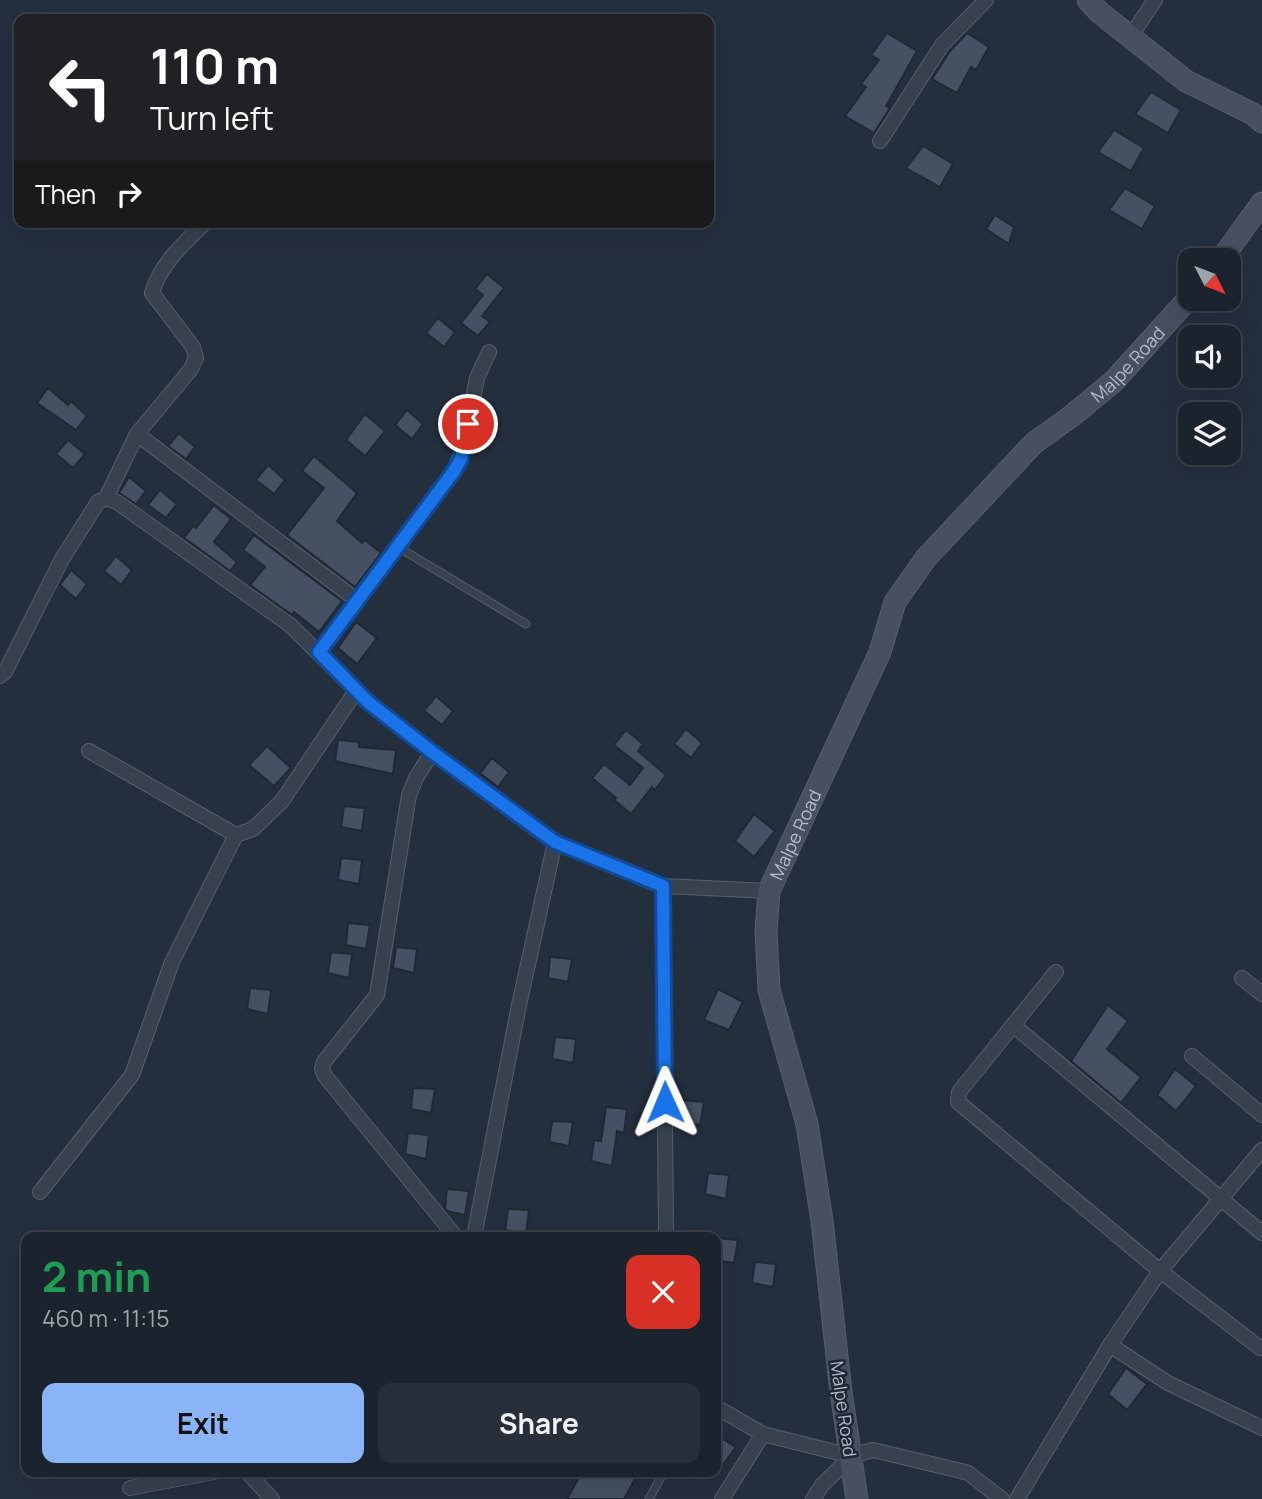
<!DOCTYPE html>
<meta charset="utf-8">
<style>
:root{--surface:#1b232e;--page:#282f3a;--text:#f1f3f6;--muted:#a0a4aa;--line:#39404a;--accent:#8ab4f8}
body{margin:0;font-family:Manrope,sans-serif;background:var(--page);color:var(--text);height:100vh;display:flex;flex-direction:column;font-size:26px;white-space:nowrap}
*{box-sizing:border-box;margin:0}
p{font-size:23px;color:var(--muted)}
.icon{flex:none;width:38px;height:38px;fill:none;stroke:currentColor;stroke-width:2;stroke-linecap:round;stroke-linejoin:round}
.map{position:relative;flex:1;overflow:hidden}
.panel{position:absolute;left:21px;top:1232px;width:700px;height:245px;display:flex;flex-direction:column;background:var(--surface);border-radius:14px;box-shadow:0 7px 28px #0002,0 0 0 2px var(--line)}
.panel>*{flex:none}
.top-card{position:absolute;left:14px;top:14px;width:700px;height:214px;border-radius:14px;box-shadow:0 7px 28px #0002,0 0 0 2px var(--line);background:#202124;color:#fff;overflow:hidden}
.needle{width:46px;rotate:132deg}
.controls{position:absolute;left:1178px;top:248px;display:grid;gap:14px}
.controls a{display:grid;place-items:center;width:63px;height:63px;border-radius:14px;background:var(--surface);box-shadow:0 7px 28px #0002,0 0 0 2px var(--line);font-size:35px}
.pin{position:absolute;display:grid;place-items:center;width:60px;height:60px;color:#fff;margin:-30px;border:4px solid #fff;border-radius:50%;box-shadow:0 2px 7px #0007}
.me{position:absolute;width:77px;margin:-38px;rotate:359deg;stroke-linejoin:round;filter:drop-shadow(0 0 5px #0008)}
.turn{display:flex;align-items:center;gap:24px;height:147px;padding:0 21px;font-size:32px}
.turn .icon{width:91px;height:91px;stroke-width:2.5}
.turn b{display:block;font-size:49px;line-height:60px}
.then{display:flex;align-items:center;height:66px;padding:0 21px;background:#0003;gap:14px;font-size:26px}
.round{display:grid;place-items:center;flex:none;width:74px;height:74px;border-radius:14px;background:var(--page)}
.head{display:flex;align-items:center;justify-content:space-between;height:119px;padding:0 21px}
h1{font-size:42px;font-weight:700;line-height:52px;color:#1e9e55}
.button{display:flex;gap:14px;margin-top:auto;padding:14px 21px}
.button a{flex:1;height:80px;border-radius:14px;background:var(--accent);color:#111;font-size:28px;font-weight:700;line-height:80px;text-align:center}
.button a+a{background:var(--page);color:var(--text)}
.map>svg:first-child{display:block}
.building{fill:#455162;stroke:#1f2835;stroke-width:2}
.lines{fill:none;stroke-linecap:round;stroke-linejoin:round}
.lane-casing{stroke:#565f6c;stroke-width:9}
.street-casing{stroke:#565f6c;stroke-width:16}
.secondary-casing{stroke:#565f6c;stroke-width:23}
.lane{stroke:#38414e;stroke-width:7}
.street{stroke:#38414e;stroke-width:14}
.secondary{stroke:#465061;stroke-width:21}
.route-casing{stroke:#114b97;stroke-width:18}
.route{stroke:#1a73e8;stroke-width:12}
.labels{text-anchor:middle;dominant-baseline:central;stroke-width:5;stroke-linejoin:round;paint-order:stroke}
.street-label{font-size:18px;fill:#b4bcc9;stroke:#1d2633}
</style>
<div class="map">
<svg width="1262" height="1499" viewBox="0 0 1262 1499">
<rect width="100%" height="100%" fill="#242f3e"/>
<g class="building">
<path d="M887 33 917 51 886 106 890 108 874 133 845 116 866 87 861 84 879 60 871 55Z"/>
<path d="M967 33 989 47 976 70 971 67 957 93 932 79 950 51Z"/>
<path d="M1151 92 1181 110 1168 133 1135 114Z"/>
<path d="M1114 130 1144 148 1131 171 1098 152Z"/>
<path d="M923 146 953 164 940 187 906 168Z"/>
<path d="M1125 188 1155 206 1142 229 1109 210Z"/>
<path d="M995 215 1014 227 1009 244 986 229Z"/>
<path d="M487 274 504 288 482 316 490 322 478 336 461 323 483 295 475 289Z"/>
<path d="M438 318 455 332 444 347 426 333Z"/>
<path d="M48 388 68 405 71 401 87 416 76 430 37 403Z"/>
<path d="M407 410 423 424 412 439 395 425Z"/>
<path d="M365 414 385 431 365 456 346 440Z"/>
<path d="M179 433 195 447 186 459 168 446Z"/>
<path d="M68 440 85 454 73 468 56 454Z"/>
<path d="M314 456 357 493 337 521 362 543 365 540 381 553 355 587 287 535 324 488 302 471Z"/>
<path d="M268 465 285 480 274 494 256 480Z"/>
<path d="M129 477 146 491 136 504 119 493Z"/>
<path d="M160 490 177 504 166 518 148 505Z"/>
<path d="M214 505 231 519 214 542 237 562 230 571 184 538 193 526 196 528Z"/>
<path d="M254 535 342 601 319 632 294 612 292 615 250 585 265 567 243 550Z"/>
<path d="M116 556 132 570 121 585 104 571Z"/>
<path d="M71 570 87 584 76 599 60 585Z"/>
<path d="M356 622 377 638 357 664 338 648Z"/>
<path d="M436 696 453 711 442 725 424 711Z"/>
<path d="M686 729 702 743 691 758 674 744Z"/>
<path d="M626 730 643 744 638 751 666 775 655 790 652 787 631 814 614 800 616 798 592 778 604 764 630 785 643 768 614 745Z"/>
<path d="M338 740 359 742V747L396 750 393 774 335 761Z"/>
<path d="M267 746 291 768 274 786 249 765Z"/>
<path d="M492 758 509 772 498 787 480 773Z"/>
<path d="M344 806 365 808 362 831 341 827Z"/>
<path d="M754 814 775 831 754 857 735 841Z"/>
<path d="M341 858 362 860 359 884 338 880Z"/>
<path d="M348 923 370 925 366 949 346 945Z"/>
<path d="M396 947 417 949 414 973 393 968Z"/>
<path d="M331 952 352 954 349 978 328 973Z"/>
<path d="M550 957 572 959 568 982 548 978Z"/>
<path d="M250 988 271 990 268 1014 247 1009Z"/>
<path d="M718 989 743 1002 729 1030 704 1020Z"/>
<path d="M1108 1005 1128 1021 1107 1049 1141 1077 1121 1103 1071 1061Z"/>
<path d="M555 1037 576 1039 573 1063 552 1059Z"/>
<path d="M1175 1069 1196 1086 1176 1111 1157 1095Z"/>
<path d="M413 1088 435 1089 431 1113 411 1109Z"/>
<path d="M682 1100 704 1102 700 1125 679 1121Z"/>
<path d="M606 1107 627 1109 624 1133 617 1131 612 1166 591 1161 594 1140 601 1141Z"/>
<path d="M552 1121 573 1122 569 1146 549 1142Z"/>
<path d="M408 1133 429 1135 426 1159 405 1154Z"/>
<path d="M708 1173 729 1175 726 1199 705 1194Z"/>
<path d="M447 1189 469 1191 465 1215 447 1211 445 1208Z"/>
<path d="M508 1209 529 1210 526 1234 505 1230Z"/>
<path d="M716 1238 738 1240 734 1263 716 1260Z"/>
<path d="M755 1262 776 1264 773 1287 752 1283Z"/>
<path d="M1126 1368 1147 1384 1127 1410 1108 1394Z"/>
<path d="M716 1435 736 1447 716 1474Z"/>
<path d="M582 1472H625L636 1477 624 1499H567Z"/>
</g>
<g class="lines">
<defs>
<g id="lane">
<path d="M398 547 526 624"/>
<path d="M649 1499 664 1472"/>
</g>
<g id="street">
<path d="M1130 37 1155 0"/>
<path d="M880 141 942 45 986 0"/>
<path d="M137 434 358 601"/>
<path d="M106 498 137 434 191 369 196 358 193 347 152 293C160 264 185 242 206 222"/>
<path d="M319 652 454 471 464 447 477 378 489 352"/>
<path d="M0 676 5 672 62 559 98 502 106 498 117 502 290 625 368 702 432 752 555 842 663 886 769 891"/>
<path d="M89 751 236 835 253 829 282 801 356 691"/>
<path d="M432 752 416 778 409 795 377 995 324 1062 322 1069 325 1076 456 1237"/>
<path d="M663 886 666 1237"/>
<path d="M1056 972 959 1092 958 1102 1160 1271 1260 1348"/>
<path d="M1242 978 1262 994"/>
<path d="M1013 1025 1262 1233"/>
<path d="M1192 1056 1262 1115"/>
<path d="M40 1192 132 1075 172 962 236 835"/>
<path d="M474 1237 519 1005 555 842"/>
<path d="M1110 1345 1168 1383 1262 1428"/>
<path d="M716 1407 763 1434 851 1456 873 1450 961 1471 968 1473 1002 1499"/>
<path d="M247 1472 272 1499"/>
<path d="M130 1488 214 1472"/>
<path d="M722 1499 763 1434"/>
<path d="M813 1499 822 1485 851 1457"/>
<path d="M1017 1499 1110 1345 1160 1271 1262 1150"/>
</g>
<g id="secondary">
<path d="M1088 0 1099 12 1186 81 1253 114 1262 122"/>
<path d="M1220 261 1262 203"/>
<path id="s1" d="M857 1499 841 1392 822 1221 807 1124 769 990 766 932 769 891 880 652 895 602 926 558 1034 443 1069 418 1113 382 1190 297"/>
</g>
</defs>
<use href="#lane" class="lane-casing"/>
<use href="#street" class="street-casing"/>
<use href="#secondary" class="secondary-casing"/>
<use href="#lane" class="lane"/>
<use href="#street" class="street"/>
<use href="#secondary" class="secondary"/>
</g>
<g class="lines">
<defs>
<path id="route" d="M468 424 461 459 454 471 319 652 368 702 432 752 555 842 663 886 665 1102"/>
</defs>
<use href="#route" class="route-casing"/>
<use href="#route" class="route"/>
</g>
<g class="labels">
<g class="street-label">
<text stroke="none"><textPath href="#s1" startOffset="1267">Malpe Road</textPath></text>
<text stroke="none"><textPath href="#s1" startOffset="679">Malpe Road</textPath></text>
<text transform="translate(844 1409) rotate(82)">Malpe Road</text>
</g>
</g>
</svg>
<div class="controls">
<a><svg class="needle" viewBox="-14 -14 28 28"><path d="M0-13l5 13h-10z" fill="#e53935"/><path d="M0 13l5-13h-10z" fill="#a0a4aa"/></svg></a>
<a><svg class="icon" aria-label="sound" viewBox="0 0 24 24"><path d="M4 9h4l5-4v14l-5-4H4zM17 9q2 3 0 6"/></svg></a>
<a><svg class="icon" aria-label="layers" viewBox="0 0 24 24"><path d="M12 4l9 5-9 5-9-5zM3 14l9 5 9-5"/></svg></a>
</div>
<div class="pin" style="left:468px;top:424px;background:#d93025"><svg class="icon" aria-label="arrive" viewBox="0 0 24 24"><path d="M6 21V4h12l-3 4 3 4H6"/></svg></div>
<svg class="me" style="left:665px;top:1102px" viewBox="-20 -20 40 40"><path d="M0-17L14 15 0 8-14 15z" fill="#1a73e8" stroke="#fff" stroke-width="4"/></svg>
<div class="top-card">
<div class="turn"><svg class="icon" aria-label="left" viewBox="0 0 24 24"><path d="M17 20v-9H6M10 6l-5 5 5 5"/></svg><div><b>110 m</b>Turn left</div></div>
<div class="then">Then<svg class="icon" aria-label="right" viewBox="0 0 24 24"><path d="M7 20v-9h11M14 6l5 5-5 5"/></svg></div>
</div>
<section class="panel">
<div class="head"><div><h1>2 min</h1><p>460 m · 11:15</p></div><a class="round" style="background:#d93025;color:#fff"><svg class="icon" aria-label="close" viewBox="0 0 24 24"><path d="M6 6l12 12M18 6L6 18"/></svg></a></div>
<div class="button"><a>Exit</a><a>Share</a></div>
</section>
</div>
